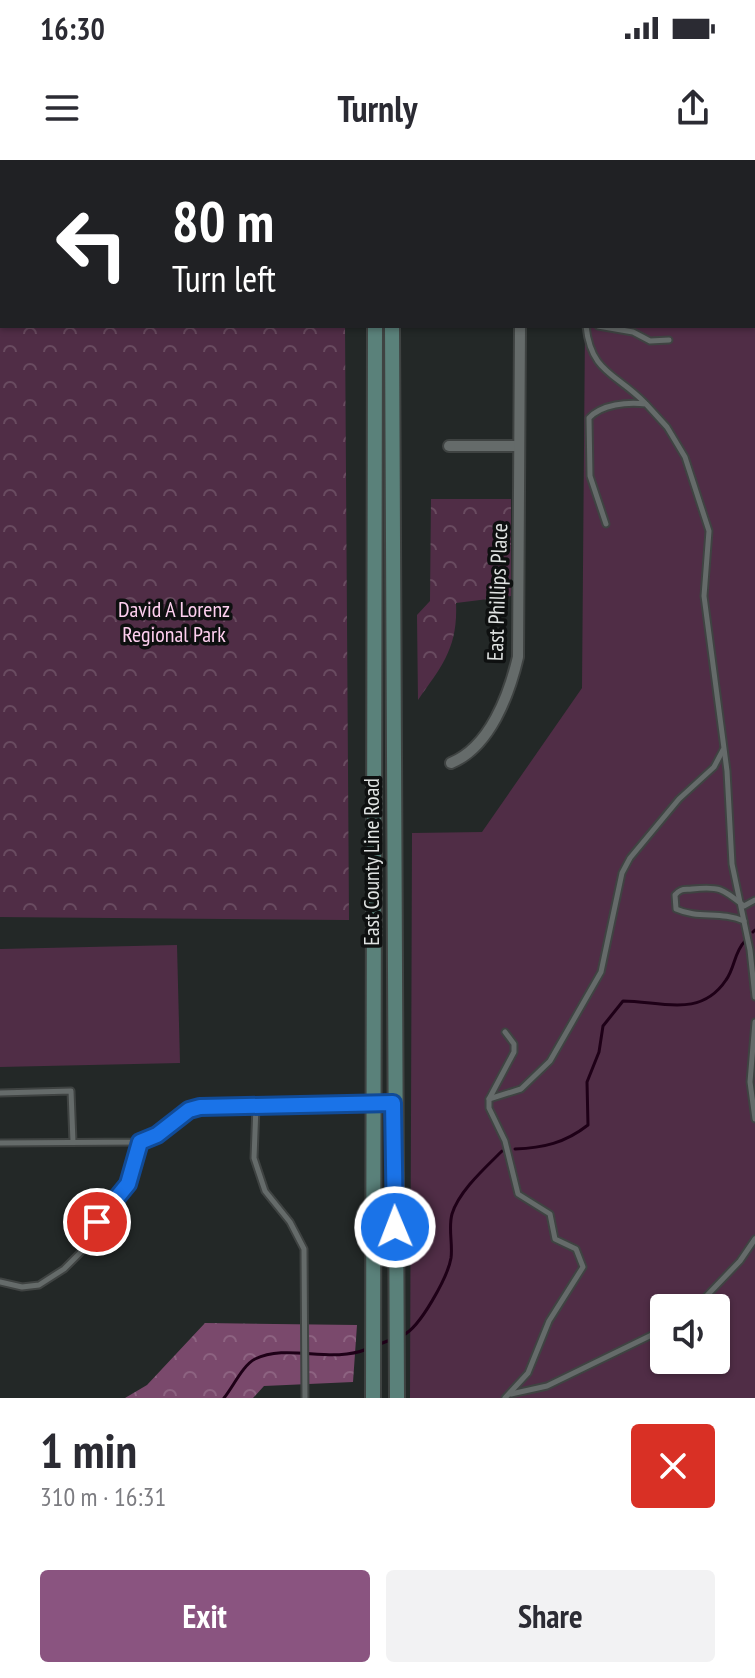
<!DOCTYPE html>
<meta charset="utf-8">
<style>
:root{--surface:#fff;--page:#f2f2f3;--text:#2b2b33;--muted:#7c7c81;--accent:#8a5480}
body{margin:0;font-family:"PT Sans Narrow",sans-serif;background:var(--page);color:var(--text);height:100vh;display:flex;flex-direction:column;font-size:30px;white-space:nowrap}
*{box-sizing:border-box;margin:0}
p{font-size:26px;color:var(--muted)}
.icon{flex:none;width:44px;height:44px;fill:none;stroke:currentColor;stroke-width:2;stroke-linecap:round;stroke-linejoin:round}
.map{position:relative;height:1238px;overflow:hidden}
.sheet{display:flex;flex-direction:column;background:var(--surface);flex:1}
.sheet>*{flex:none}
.top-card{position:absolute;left:0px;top:0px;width:756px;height:168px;box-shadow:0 2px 6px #0004;background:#202124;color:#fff;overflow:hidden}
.buttons{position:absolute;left:650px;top:1134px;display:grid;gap:16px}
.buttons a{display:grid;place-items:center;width:80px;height:80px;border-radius:8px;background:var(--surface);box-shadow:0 2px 6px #0004;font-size:40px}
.pin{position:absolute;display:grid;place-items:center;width:68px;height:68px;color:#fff;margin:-34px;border:4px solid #fff;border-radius:50%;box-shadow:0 2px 8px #0007}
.me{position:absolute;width:88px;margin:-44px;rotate:359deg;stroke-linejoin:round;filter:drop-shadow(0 0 6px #0008)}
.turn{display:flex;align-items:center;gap:28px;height:168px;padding:0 40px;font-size:36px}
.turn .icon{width:104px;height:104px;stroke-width:2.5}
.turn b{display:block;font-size:56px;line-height:68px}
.round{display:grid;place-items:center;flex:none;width:84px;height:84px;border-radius:8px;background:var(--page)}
.head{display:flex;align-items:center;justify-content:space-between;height:136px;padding:0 40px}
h1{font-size:48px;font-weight:700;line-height:60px}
.cta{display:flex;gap:16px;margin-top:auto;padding:16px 40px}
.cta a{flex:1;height:92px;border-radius:8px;background:var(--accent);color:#fff;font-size:32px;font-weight:700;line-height:92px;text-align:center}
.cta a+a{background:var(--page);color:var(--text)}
.status{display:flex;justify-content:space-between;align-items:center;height:56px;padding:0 40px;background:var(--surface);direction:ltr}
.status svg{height:22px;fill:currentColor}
header{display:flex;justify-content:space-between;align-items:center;height:104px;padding:0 40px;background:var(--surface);font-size:36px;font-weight:700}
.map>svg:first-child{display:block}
.grass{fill:#502d46;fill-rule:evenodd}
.forest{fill:url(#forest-crowns)}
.park{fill:url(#park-crowns)}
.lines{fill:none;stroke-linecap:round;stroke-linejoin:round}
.stream{stroke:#1e0017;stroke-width:3}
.service-casing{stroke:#3f4342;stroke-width:9}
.minor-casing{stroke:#3f4342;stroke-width:14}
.secondary-casing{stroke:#3f4342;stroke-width:18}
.service{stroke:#656b6a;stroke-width:5}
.minor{stroke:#656b6a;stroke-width:10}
.secondary{stroke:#5a817a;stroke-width:14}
.route-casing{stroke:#114b97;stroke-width:20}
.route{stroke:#1a73e8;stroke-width:14}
.labels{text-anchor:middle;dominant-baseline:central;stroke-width:7;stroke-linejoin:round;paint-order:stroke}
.street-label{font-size:22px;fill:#e0e3e2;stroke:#0e1010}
.park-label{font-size:22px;fill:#fecfef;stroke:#0e1010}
</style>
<div class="status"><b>16:30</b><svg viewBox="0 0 49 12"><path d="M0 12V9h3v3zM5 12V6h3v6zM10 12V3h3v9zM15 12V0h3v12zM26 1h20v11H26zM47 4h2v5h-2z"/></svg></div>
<header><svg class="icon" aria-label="menu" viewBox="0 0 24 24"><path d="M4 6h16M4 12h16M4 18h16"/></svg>Turnly<svg class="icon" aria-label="share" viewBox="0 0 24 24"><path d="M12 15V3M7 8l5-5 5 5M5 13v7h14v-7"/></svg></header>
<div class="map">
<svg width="755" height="1238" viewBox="0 0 755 1238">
<defs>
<pattern id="forest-crowns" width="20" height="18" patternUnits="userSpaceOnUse" patternTransform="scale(2)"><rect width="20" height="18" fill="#7a496c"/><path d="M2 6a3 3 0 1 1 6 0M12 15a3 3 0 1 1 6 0" fill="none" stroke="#8d6381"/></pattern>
<pattern id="park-crowns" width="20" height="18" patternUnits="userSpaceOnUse" patternTransform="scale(2)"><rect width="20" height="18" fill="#502d46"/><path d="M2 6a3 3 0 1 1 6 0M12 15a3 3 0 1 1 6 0" fill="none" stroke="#694b60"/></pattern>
</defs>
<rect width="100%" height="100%" fill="#232827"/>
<g class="grass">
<path d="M680 0H755V1238H410L412 673 482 672 582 528 585 166H754V2H678ZM664 1148H716V1200H664Z"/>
<path d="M177 785 180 903 0 907V789Z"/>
</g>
<path class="forest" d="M205 1163 357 1165 353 1222 264 1226 253 1238H125L147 1225Z"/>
<g class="park">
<path d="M0 0H344L2 2V166H345L349 760 0 757Z"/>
<path d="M431 339H511V436L456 443C458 488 442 506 418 540L417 455 430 441Z"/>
</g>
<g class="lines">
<g class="stream">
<path d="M753 772 755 770"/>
<path d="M515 989C543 988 565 983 588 965L587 922 599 892 603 866 623 841C660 841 700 859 726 820 735 808 734 792 745 781"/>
<path d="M403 1175C420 1168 448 1116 451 1098 453 1084 448 1068 452 1054 459 1031 485 1008 502 991"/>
<path d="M377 1185 393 1179"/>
<path d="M224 1238C233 1227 243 1205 255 1199 287 1183 331 1204 367 1189"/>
</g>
<defs>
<g id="service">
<path d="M15 2V0"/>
<path d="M721 2 722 0"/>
<path d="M754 27 755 26"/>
<path d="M0 34H2"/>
<path d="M586 166C591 213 616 213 645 243"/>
<path d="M598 166 633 172 650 181 669 180"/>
<path d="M606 364 590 316 589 258C602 244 627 242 646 244L667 267 685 297 709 371 704 436 727 611 732 704 750 790 755 837"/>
<path d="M744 761C721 751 698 759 676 749L675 735C681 728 684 730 692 729 720 726 723 729 744 746L755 740"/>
<path d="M755 862 750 922 755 959"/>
<path d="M0 933 71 931 73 982"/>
<path d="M489 939 521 929 550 901 601 812 622 713 630 698 679 639 714 607 723 590"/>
<path d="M256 946 254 998 265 1031 290 1062 304 1089 305 1238"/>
<path d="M0 983 140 982 157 975 189 950 200 947 392 943"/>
<path d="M0 1122 22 1127 39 1125 64 1109 80 1093 97 1062 128 1024 140 982"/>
<path d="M695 1148 740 1101 755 1079"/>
<path d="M511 1234 547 1226 664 1169"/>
<path d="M505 1238 528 1213 549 1161 583 1107 576 1089 555 1079 550 1054 518 1034 505 981 489 948V939L514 892V884L505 872"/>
</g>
<g id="minor">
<path d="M496 2V0"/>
<path d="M586 2 588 0"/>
<path d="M449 286H519"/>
<path d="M451 603C490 587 509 535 518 497L520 166"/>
</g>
<g id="secondary">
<path d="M373 0V2"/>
<path d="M392 0V2"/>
<path d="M392 166 397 1238"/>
<path d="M373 1238 375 166"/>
</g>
</defs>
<use href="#service" class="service-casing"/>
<use href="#minor" class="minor-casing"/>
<use href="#secondary" class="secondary-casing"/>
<use href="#service" class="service"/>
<use href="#minor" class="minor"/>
<use href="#secondary" class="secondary"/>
</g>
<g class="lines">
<defs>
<path id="route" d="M97 1062 128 1024 140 982 157 975 189 950 200 947 393 943 395 1067"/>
</defs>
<use href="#route" class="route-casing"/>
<use href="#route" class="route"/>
</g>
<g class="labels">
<g class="street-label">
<text transform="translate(497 432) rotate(-88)">East Phillips Place</text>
<text transform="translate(371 702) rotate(-90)">East County Line Road</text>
</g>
<g class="park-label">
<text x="174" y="449">David A Lorenz<tspan x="174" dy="25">Regional Park</tspan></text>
</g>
</g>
</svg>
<div class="buttons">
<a><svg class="icon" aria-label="sound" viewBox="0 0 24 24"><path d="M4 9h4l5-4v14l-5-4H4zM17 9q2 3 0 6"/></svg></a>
</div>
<div class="pin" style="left:97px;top:1062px;background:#d93025"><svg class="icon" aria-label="arrive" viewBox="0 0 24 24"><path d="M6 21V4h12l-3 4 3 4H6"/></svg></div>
<svg class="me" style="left:395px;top:1067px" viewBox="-20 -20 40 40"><circle r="17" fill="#1a73e8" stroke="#fff" stroke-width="3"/><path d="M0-11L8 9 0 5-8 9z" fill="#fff"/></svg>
<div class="top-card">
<div class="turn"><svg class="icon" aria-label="left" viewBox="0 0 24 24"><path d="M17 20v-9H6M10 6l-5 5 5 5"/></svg><div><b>80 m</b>Turn left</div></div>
</div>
</div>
<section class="sheet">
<div class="head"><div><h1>1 min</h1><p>310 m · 16:31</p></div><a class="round" style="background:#d93025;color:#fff"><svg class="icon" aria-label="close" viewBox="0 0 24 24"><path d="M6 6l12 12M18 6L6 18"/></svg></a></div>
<div class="cta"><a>Exit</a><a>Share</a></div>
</section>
